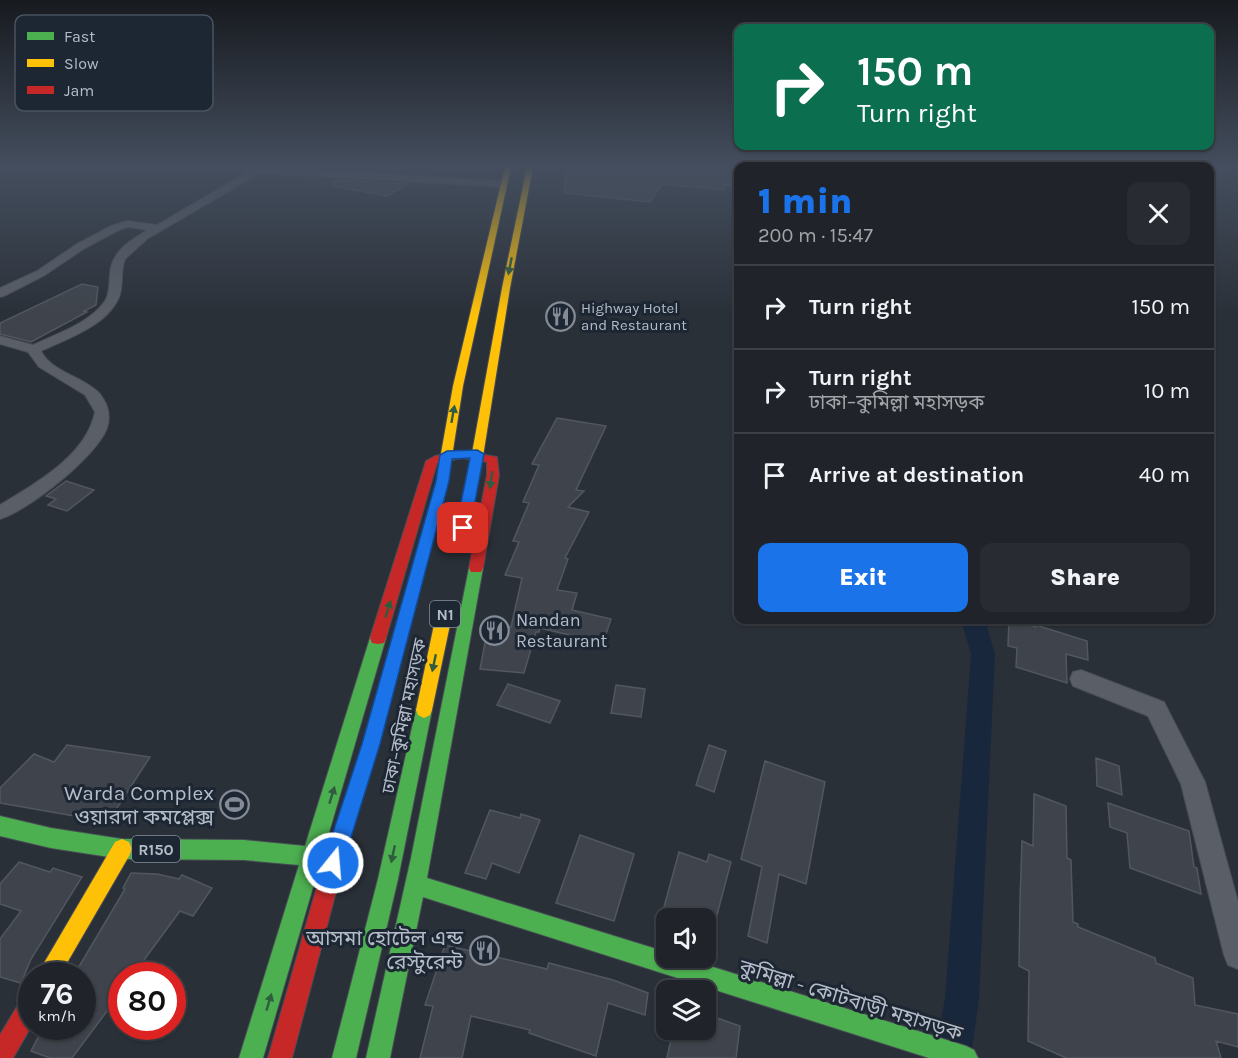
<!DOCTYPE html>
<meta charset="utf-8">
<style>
:root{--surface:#20242a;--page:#282c32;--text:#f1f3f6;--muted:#a2a4a8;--line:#3d4147;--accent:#1a73e8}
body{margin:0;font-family:Karla,"Noto Sans Bengali",sans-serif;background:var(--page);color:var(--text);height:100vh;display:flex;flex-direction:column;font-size:22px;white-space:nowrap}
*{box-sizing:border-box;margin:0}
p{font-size:20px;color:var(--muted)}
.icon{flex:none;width:33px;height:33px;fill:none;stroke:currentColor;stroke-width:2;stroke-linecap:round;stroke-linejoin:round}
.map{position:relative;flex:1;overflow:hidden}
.side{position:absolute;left:734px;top:162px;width:480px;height:462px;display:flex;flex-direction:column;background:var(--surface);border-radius:12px;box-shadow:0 2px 4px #0004,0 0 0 2px var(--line)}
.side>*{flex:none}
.hud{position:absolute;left:734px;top:24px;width:480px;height:126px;border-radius:12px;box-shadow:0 2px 4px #0004,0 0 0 2px var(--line);background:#0b6e4f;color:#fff;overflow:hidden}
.controls{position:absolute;left:656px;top:908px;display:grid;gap:12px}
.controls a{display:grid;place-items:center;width:60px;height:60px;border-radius:12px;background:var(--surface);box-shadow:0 2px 4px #0004,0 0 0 2px var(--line);font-size:30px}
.speed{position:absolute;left:18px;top:962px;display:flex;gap:12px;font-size:30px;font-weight:700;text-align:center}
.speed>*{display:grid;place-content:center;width:78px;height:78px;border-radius:50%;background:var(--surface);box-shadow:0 2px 4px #0004,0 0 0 2px var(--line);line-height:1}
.speed small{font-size:15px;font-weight:400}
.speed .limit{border:9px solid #d22;background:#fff;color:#111}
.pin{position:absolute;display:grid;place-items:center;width:51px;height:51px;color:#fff;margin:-26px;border-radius:12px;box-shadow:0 3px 9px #0006}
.me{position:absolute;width:66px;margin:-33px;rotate:17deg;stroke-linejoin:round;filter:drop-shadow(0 0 4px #0008)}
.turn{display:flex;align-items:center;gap:21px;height:126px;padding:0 24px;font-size:27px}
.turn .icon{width:78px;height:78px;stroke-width:2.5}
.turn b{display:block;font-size:42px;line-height:51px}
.round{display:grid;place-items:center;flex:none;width:63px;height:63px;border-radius:12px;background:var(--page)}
.head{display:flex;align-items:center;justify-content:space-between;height:102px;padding:0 24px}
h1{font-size:36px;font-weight:800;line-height:45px;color:var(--accent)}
.button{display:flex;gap:12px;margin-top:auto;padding:12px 24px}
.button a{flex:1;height:69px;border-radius:12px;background:var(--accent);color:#fff;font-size:24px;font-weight:800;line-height:69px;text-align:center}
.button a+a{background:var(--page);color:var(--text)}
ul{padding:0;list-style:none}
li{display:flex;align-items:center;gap:18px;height:84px;padding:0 24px;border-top:2px solid var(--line)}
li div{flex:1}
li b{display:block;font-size:22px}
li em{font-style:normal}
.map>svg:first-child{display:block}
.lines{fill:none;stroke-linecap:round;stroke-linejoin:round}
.canal{fill:#19273c;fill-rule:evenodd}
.building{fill:#3f444c;stroke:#52575f;stroke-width:1.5}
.street-casing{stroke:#484c55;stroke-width:2}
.fast-casing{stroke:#484c55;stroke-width:2}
.slow-casing{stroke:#484c55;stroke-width:2}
.jam-casing{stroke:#484c55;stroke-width:2}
.street{fill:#5a5e66;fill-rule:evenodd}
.fast{fill:#4caf50;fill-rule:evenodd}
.slow{fill:#ffc107;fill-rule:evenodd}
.jam{fill:#c62828;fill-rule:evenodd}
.oneway{fill:#305d3f}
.route{fill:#1a73e8;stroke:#114b97;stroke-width:1.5}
.labels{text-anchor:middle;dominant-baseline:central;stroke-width:6;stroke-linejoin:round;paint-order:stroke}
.far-poi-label{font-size:15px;fill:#b4bcc9;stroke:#1d2633;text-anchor:start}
.shield{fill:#1d2633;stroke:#878f9c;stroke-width:1.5}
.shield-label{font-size:16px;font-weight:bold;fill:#b4bcc9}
.poi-label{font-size:18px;fill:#b4bcc9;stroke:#1d2633;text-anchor:start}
.street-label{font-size:18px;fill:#b4bcc9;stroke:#1d2633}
.near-poi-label{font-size:21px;fill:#b4bcc9;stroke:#1d2633;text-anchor:end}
.near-street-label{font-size:21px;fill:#b4bcc9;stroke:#1d2633}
.key{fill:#1d2633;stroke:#4a5360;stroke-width:1.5}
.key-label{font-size:16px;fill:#b4bcc9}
</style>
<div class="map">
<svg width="1238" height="1058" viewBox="0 0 1238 1058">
<rect width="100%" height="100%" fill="#2a3038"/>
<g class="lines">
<path class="canal" d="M961 620H985L995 654 979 998 971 1058H935L945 998 971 654Z"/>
</g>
<g class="building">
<path d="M565 167H738V186L725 185 723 190 662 184 650 202 565 193Z"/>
<path d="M334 180 408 184 387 196 333 186Z"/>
<path d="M82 284 98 287 96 305 84 311 87 312 31 342 0 334V323Z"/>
<path d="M557 418 606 426 576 490 584 491 568 507 589 512 565 558 568 559 557 590 577 593 572 610 611 619 603 643 540 628 539 632H536L524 673 480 669 488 627H511L522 578 505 575 519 542 513 541 529 503 523 502 539 465 532 464Z"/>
<path d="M66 481 94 490 67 511 48 505 56 499 46 496Z"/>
<path d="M1009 620 1036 627V625L1087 641 1088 660 1066 654 1067 683 1016 667 1017 648 1008 646Z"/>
<path d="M508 684 560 701 550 723 497 705Z"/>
<path d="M616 685 645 689 641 717 611 713Z"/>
<path d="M67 745 150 757 108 822 0 803V788L34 754 54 762Z"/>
<path d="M709 745 726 751 714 792 696 785Z"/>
<path d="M1096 758 1119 766 1122 795 1097 786Z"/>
<path d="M765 761 825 782 806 884 779 874 767 943 748 936 762 867 741 859Z"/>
<path d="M1034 794 1066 806 1067 858 1071 860 1073 922 1078 924V927L1155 958 1156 963 1193 978 1195 1005 1238 1014V1047L1216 1041 1221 1058H1066L1028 1041 1029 971 1019 966 1020 901 1022 841 1033 846Z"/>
<path d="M1108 803 1189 831 1194 867 1197 868 1201 894 1130 868 1127 833 1110 827Z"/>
<path d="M490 810 520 818 521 814 540 820 519 873 492 863 486 879 465 873Z"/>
<path d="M580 835 634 854 614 921 556 903Z"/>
<path d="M679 852 707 862 709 854 731 862 717 915 706 910 705 918H661Z"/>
<path d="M19 862 50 872 53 868 82 877 31 959 21 983 0 977V939L21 911 0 904V884Z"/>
<path d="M131 873 157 874 179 879 182 875 212 888 193 916 180 911 133 975H122V991L72 1058H50L31 1051 44 1026H82V975H74L125 889 123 888Z"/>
<path d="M445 945 547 969 549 963 613 980 648 993 645 1015 608 1003 596 1056 529 1033 530 1030 471 1016 462 1058H420L433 1006 425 1005Z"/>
<path d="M717 1018 740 1026 736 1058H667L673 1029H715Z"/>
</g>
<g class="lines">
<defs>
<g id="street">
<path d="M204 167H262L503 181 508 184 503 187 260 173 147 239 125 259C120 271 124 285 119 297 108 325 67 339 41 351 52 373 84 376 100 394 108 404 111 416 107 428 98 455 28 511 0 519V505C36 483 86 456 95 412L85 395 39 367 28 352 0 344V336L33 345C56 334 90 323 105 301 110 293 109 283 110 274 111 252 130 240 148 230L128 227 119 230 85 248 45 275 4 296 0 297V288L37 271 77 244 111 226 127 221 157 225 249 171 208 170Z"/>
<path d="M1081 670 1164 702 1205 782 1238 902V969L1228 965 1224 955 1181 784 1148 716 1073 686 1070 679 1073 672Z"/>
</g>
<g id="fast">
<path d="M476 563 481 564 483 568 427 878 666 952V957H681L966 1046 974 1050 978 1058H929L423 897 390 1058H366L411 858 469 568 471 564Z"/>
<path d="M378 632 384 633 386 638 263 1058H239L299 865 244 860 122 859 51 848 0 836V816L51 828 122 839 244 840 305 846 370 638 372 633Z"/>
<path d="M424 702 430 705 432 710 398 879 356 1058H332L378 879 416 710 418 705Z"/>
</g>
<g id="slow">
<path d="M505 167H511L463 386 449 476 443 480 437 476 453 386Z"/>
<path d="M527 167H533L510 288 480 475 474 479 468 475 502 288Z"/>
<path d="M443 614 448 616 451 620 432 710 430 715 424 718 418 715 416 710 435 620 438 616Z"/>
<path d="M122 839 129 842 132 849 129 856 60 975H37L115 842Z"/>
</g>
<g id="jam">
<path d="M462 451 497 457 499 475 483 568 481 572H471L469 568 487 475V462L462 458 437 463 386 638 384 643 378 644 372 643 370 638 426 461 435 456Z"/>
<path d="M332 859 339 862 342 869 292 1058H268L322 869 325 862Z"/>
<path d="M32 992V1025L13 1058H0V1035L24 995Z"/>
</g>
</defs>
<use href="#street" class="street-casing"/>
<use href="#fast" class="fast-casing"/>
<use href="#slow" class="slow-casing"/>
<use href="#jam" class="jam-casing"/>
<use href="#street" class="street"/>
<use href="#fast" class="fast"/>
<use href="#slow" class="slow"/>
<use href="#jam" class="jam"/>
</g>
<defs><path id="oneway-solid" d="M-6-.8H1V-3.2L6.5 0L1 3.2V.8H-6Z" transform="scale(1.5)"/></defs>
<g class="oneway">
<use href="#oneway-solid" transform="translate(510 266) rotate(101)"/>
<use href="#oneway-solid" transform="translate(453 414) rotate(-80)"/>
<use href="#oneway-solid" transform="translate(491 480) rotate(98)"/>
<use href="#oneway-solid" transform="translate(388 609) rotate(-73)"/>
<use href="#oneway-solid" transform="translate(434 663) rotate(102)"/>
<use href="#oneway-solid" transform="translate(332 795) rotate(-73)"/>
<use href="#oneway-solid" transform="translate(393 854) rotate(102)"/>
<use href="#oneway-solid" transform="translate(269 1002) rotate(-73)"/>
</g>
<linearGradient id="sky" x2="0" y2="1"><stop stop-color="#171a1f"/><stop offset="0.53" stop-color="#444e5e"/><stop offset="1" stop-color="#444e5e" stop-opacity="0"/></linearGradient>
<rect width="1238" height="315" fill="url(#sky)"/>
<path class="route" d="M477 450 484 454 470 528 463 533 456 528 470 458 452 459 449 481 380 744 343 863 341 870 333 873 326 870 323 863 362 744 436 481 440 455 447 451Z"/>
<defs>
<symbol id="restaurant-ring" viewBox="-11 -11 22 22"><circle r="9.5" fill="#1d2633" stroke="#848b96" stroke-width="1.5"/><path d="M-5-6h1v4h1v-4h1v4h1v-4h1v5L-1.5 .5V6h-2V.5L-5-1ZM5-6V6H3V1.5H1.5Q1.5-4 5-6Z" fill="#848b96"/></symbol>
<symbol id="stadium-ring" viewBox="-11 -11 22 22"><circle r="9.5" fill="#1d2633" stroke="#848b96" stroke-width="1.5"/><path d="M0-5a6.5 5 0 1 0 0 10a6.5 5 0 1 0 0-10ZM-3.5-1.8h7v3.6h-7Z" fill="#848b96"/></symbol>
</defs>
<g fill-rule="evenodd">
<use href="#restaurant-ring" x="544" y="300" width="33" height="33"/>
<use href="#restaurant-ring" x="478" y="614" width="33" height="33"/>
<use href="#stadium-ring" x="218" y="788" width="33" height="33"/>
<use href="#restaurant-ring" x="468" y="934" width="33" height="33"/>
</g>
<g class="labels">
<g class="far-poi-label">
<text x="581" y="308">Highway Hotel<tspan x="581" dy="17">and Restaurant</tspan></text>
</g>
<g class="shield">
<rect x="430" y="601" width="30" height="26" rx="4.5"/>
<rect x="132" y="836" width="48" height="26" rx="4.5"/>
</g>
<g class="shield-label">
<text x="445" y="614">N1</text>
<text x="156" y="849">R150</text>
</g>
<g class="poi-label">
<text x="516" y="620">Nandan<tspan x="516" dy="21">Restaurant</tspan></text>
</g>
<g class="street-label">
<text transform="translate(404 716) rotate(-78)">ঢাকা–কুমিল্লা মহাসড়ক</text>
</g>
<g class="near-poi-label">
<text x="214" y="793">Warda Complex<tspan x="214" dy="24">ওয়ারদা কমপ্লেক্স</tspan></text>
<text x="463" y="938">আসমা হোটেল এন্ড<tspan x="463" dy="24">রেস্টুরেন্ট</tspan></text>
</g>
<g class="near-street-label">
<text transform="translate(851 1000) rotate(17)">কুমিল্লা - কোটবাড়ী মহাসড়ক</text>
</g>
</g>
<rect x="15" y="15" width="198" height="96" rx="9" class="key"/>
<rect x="27" y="32" width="27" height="8" fill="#4caf50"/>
<rect x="27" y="59" width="27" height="8" fill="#ffc107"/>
<rect x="27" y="86" width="27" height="8" fill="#c62828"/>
<g class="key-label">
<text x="64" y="42">Fast</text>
<text x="64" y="69">Slow</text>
<text x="64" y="96">Jam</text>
</g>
</svg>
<div class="controls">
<a><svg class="icon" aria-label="sound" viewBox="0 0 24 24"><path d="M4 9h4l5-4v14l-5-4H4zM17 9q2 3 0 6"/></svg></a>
<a><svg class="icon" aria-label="layers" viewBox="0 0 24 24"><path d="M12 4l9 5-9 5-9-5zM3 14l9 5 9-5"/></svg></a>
</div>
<div class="speed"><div>76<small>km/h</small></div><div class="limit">80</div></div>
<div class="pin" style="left:463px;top:528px;background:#d93025"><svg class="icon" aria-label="arrive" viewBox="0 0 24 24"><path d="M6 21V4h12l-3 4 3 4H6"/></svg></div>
<svg class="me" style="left:333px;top:863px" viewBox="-20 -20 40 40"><circle r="17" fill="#1a73e8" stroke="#fff" stroke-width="3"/><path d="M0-11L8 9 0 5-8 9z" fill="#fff"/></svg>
<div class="hud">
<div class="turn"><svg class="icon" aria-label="right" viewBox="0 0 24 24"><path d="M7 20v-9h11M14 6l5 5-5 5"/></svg><div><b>150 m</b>Turn right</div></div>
</div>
<section class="side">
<div class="head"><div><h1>1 min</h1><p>200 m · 15:47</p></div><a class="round"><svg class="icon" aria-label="close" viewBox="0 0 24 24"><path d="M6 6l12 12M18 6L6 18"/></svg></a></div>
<ul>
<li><svg class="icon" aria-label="right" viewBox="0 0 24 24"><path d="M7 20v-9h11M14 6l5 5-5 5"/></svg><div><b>Turn right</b></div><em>150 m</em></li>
<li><svg class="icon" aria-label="right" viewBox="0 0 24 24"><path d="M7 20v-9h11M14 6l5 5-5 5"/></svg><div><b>Turn right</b><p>ঢাকা–কুমিল্লা মহাসড়ক</p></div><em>10 m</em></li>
<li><svg class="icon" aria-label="arrive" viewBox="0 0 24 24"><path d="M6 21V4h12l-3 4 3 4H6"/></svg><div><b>Arrive at destination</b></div><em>40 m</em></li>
</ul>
<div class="button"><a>Exit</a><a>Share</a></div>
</section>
</div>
